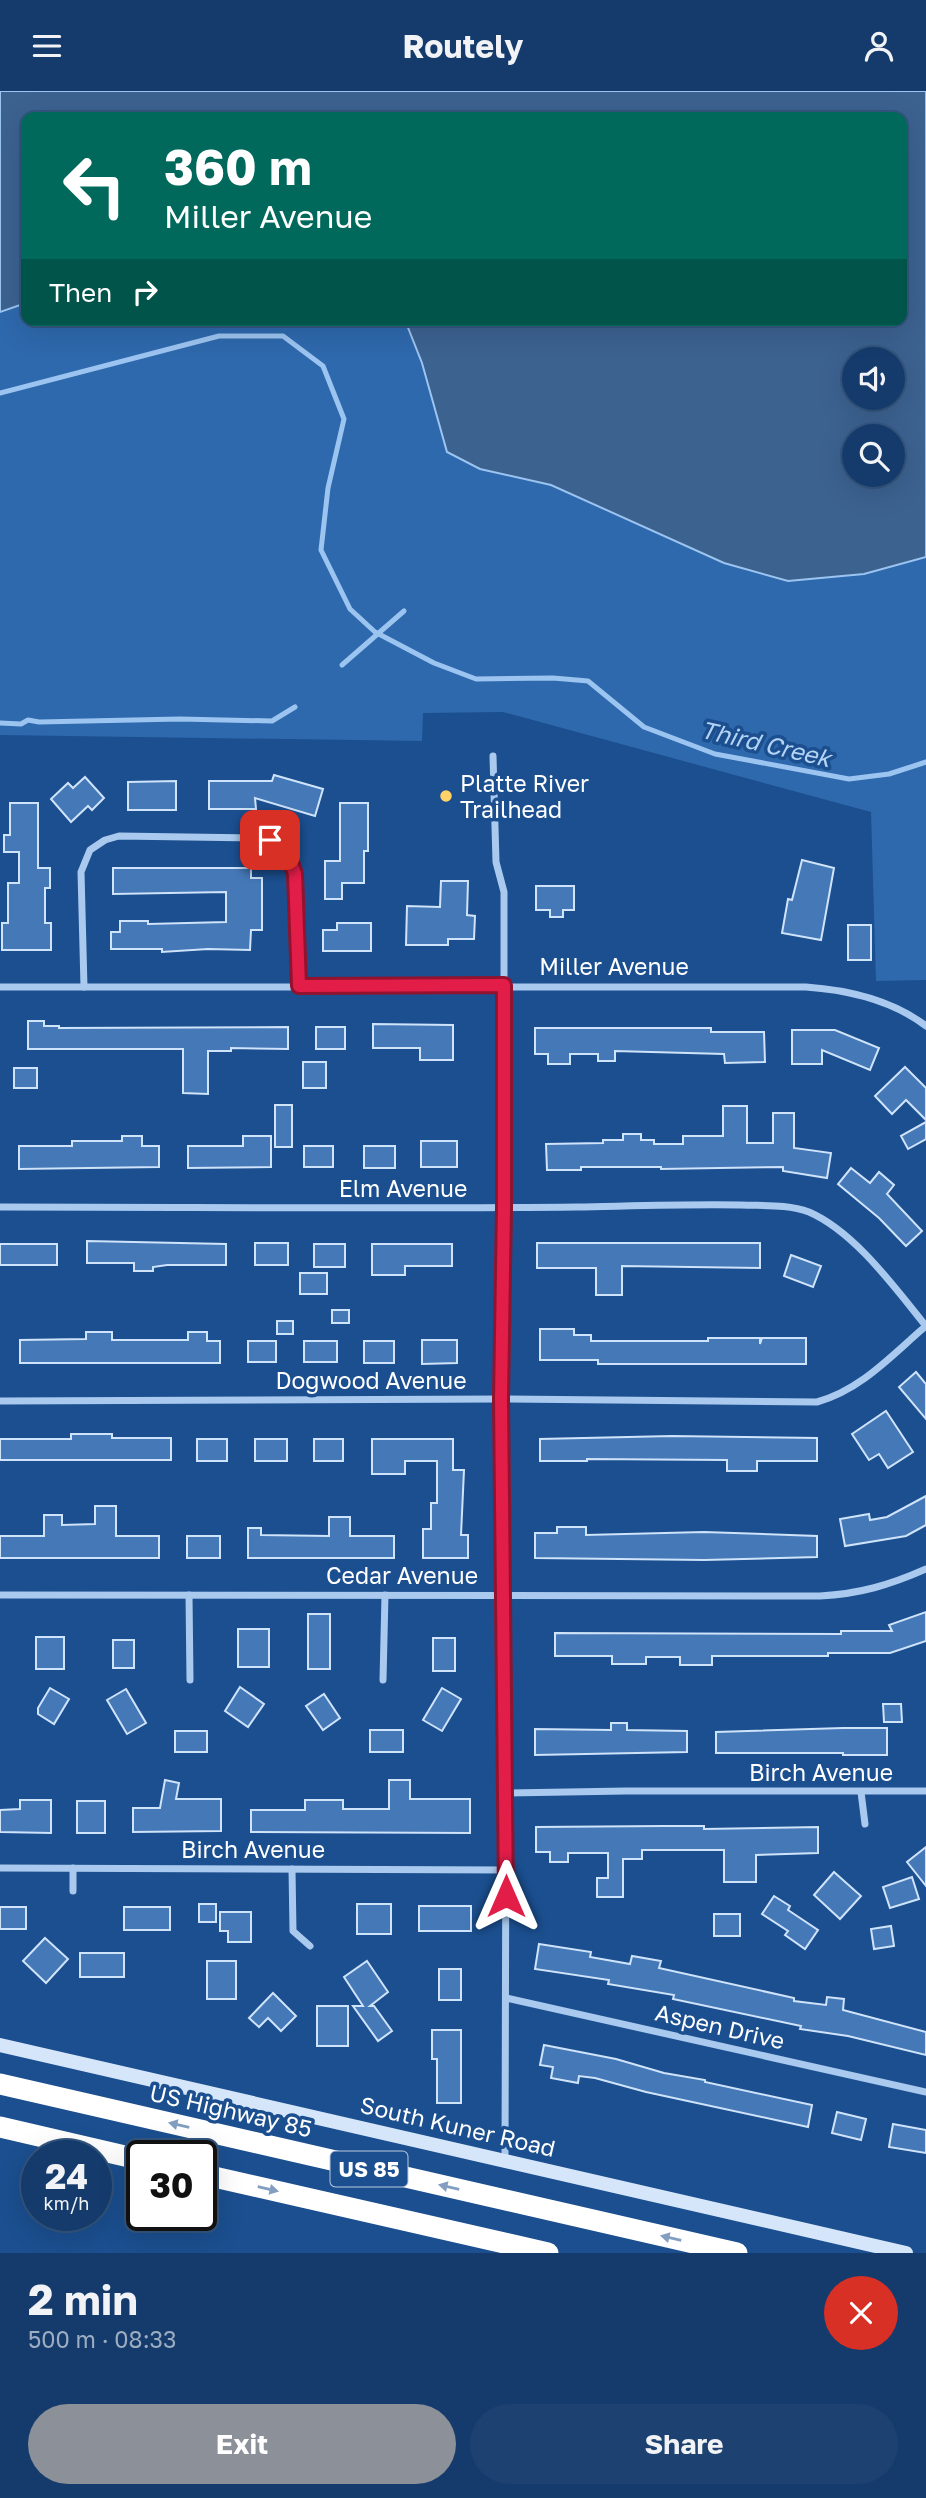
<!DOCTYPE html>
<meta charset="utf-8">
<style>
:root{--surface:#143b6b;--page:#1d4271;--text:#f1f3f6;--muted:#9dadc1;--line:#33557e;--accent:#8c9099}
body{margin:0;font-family:"Golos Text",sans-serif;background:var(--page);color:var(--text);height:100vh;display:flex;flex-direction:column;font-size:26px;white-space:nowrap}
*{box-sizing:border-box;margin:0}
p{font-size:23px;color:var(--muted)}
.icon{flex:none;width:38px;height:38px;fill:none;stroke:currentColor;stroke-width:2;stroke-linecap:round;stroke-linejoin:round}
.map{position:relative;height:2162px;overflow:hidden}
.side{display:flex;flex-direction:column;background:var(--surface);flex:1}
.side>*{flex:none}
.hud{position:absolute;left:21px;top:21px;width:886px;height:214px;border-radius:14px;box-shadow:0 7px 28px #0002,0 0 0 2px var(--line);background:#00695c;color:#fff;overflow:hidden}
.buttons{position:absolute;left:842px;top:256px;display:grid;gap:14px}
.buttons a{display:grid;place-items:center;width:63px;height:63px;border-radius:50%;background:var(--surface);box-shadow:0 7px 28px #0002,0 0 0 2px var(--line);font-size:35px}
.speed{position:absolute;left:21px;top:2049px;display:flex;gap:14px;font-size:35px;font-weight:700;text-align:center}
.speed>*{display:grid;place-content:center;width:91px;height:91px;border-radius:50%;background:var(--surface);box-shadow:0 7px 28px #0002,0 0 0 2px var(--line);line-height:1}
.speed small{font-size:18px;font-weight:400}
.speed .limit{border:4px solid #111;border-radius:10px;background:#fff;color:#111}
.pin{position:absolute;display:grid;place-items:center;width:60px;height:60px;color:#fff;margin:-30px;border-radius:14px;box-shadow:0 4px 10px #0006}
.me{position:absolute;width:77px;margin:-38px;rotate:0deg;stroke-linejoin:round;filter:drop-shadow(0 0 5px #0008)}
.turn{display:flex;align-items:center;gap:24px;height:147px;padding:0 28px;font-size:32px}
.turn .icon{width:91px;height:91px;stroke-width:2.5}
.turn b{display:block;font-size:49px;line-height:60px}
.then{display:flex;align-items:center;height:66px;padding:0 28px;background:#0003;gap:14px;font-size:26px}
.round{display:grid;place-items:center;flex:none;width:74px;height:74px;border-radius:37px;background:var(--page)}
.headline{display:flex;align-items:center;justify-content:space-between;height:119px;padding:0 28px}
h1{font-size:42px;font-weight:700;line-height:52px}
.button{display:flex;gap:14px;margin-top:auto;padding:14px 28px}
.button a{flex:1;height:80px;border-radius:42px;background:var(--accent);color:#fff;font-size:28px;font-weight:700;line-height:80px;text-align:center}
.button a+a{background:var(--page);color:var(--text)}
header{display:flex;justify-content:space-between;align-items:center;height:91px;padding:0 28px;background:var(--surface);font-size:32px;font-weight:700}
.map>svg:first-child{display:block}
.green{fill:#2e69ad}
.water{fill:#3c6290;stroke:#9cc4f0;stroke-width:2;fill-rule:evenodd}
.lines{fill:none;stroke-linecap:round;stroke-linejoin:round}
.stream{stroke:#9cc4f0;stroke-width:5}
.building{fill:#4478b7;stroke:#cfe3fa;stroke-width:2}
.street{stroke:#a9c9ee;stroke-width:7}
.secondary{stroke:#d6e6fa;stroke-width:14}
.highway{stroke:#fff;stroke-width:21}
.oneway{fill:#829ec1}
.route-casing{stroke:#92132f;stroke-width:18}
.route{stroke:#e11d48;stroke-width:12}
.poi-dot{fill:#ffd166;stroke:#1b4f8f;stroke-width:2.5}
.labels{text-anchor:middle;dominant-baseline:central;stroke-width:7;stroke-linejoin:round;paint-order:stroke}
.shield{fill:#1b4f8f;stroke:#bbcadd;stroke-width:2}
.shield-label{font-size:21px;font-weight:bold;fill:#fff}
.poi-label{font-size:23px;fill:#fff;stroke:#1b4f8f;text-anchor:start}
.street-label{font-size:23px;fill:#fff;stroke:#1b4f8f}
.water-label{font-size:24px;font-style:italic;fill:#b5d3f5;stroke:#1b4f8f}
</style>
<header><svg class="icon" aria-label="menu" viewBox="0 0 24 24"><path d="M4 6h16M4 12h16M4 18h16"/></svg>Routely<svg class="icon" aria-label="person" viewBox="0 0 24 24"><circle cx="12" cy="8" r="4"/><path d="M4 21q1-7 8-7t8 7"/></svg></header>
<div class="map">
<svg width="926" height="2162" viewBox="0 0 926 2162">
<rect width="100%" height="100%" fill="#1b4f8f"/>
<path class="green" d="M26 212V229H405L422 272 480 378 551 394 724 472 864 483 926 466V889L876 890 871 721 503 621 423 622 422 650 0 644V221Z"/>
<path class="water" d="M0 0H926V466L864 483 788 490 724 472 551 394 480 378 447 361 422 272 405 229H901V26H26V212L0 221ZM854 268H892V306H854ZM854 345H892V383H854Z"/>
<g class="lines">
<g class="stream">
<path d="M0 302 219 245H283L323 275 344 328 328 397 321 459 350 518 375 541 434 572 476 588 553 587 588 590 644 636 715 663 849 688 889 683 926 671"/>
<path d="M342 574 404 520"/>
<path d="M0 632 21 633 28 629 39 631 180 628 272 630 295 616"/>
</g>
</g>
<g class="building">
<path d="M274 684 323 698 315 725 255 707 256 718H209V690H272Z"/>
<path d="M85 686 104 707 92 719 88 715 71 731 51 708 68 692 73 697Z"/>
<path d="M176 690V719H128V691Z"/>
<path d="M10 712H38V777H50V797H45V832H51V859H2V832H8V792H19V761H4V744H10Z"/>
<path d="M340 712H368V760H364V792H342V808H325V770H340Z"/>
<path d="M802 769 834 777 821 849 782 842 788 808 792 809Z"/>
<path d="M113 777H251V787H262V839H251L250 859 208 858 162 861V858H111V841H120V830H148V833L226 831V801L113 803Z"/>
<path d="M441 790H468L467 824 475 825 474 848H448V854H406L407 815 440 816Z"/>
<path d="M536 795H574V819H563V826H550V819H536Z"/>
<path d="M337 832H371V860H323V839H337Z"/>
<rect x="848" y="834" width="23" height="35"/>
<path d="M28 930H44V935H59V937L288 936V958L231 957V960H208V1003L183 1002V958H28Z"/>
<path d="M373 933 453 934V969H420V957H373Z"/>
<rect x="316" y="936" width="29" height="22"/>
<path d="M535 937H711V941H764L765 971 725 972 724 963 615 960V970H598V963H570V973H548V963H535Z"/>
<path d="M792 939H835L879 957 870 979 822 959V973H792Z"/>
<rect x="303" y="971" width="23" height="26"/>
<path d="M905 976 926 997V1029L906 1009 892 1023 875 1005Z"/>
<rect x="14" y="977" width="23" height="20"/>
<rect x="275" y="1014" width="17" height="42"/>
<path d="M723 1015H747V1052H773V1022H794V1057L831 1062 827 1087 783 1080V1076L661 1078V1076H581V1079H547L546 1053 603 1052V1049H623V1043H641V1049H654V1053H683V1045H723Z"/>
<path d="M926 1031V1048L908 1058 901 1045Z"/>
<path d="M122 1045H142V1055H159V1076L19 1078V1055H72V1050H122Z"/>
<path d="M243 1045H271V1076L188 1077V1055H243Z"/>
<rect x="421" y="1050" width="36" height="26"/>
<rect x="304" y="1055" width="29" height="21"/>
<rect x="364" y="1055" width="31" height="22"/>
<path d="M851 1077 870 1092 879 1081 894 1094 887 1103 922 1140 906 1155 879 1127 838 1093Z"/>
<path d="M87 1150 226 1153V1174H167L153 1176V1180H134V1172H87Z"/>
<rect x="255" y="1152" width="33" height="22"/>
<path d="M537 1152H760V1177L622 1175V1204H596V1177H537Z"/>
<rect x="0" y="1153" width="57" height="21"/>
<rect x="314" y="1153" width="31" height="23"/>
<path d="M372 1153H452V1175H405V1184H372Z"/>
<path d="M791 1164 821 1175 813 1196 784 1185Z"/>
<rect x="300" y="1182" width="27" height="21"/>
<rect x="332" y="1219" width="17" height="13"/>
<rect x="277" y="1230" width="16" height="13"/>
<path d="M540 1238H574V1244H591V1250H708V1247H760V1253L762 1247H806V1273H598V1269H540Z"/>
<path d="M86 1241H112V1249H188V1241H207V1250H220V1272H20V1249L86 1248Z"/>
<path d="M422 1249H457V1272L422 1273Z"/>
<rect x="248" y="1250" width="28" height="21"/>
<rect x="304" y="1250" width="33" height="21"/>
<rect x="364" y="1250" width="30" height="22"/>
<path d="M916 1281 926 1293V1328L899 1296Z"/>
<path d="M886 1320 913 1361 888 1377 879 1363 869 1369 852 1343Z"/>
<path d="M71 1343H112V1347H171V1369H0V1348H71Z"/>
<path d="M672 1345 817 1347V1370H757V1380H727V1369L587 1368V1370H540V1348Z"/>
<rect x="197" y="1348" width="30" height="22"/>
<rect x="255" y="1348" width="32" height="22"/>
<rect x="314" y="1348" width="29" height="22"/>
<path d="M372 1348H453V1379H464L461 1444H468V1467H423V1438H431V1412H437V1370H405V1383H372Z"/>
<path d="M926 1405V1434L906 1445 845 1455 840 1428 869 1423 870 1429 887 1426Z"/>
<path d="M95 1415H116V1445H159V1467H0V1445H44V1424H62V1434L95 1433Z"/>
<path d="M329 1426H350V1445H394V1467H248V1437H261V1444L329 1445Z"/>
<path d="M557 1436H586V1444L704 1441 817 1445V1466L704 1469 535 1467V1442H557Z"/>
<rect x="187" y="1445" width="33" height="22"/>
<path d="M926 1521V1550L890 1562H828V1565H712V1574H680V1566H646V1573H612V1565H555V1542L841 1543V1540H892L889 1534Z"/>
<rect x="308" y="1523" width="22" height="55"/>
<rect x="238" y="1538" width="31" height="38"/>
<rect x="36" y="1546" width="28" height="32"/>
<rect x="433" y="1547" width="22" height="33"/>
<rect x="113" y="1549" width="21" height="28"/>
<path d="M240 1596 264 1613 248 1636 225 1620Z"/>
<path d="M50 1597 69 1608 54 1633 38 1623V1617Z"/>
<path d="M442 1597 461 1608 442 1640 423 1629Z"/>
<path d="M126 1598 146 1632 127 1643 107 1609Z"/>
<path d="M324 1603 340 1627 323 1639 306 1615Z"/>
<path d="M883 1613H901L902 1631H884Z"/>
<path d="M611 1632H627V1639L687 1640V1661L535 1664V1638L611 1639Z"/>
<path d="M843 1637H887V1664H843V1662H716V1641Z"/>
<rect x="370" y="1639" width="33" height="22"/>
<rect x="175" y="1640" width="32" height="21"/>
<path d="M165 1689 179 1692 176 1708H221V1740L133 1741V1717H160Z"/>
<path d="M389 1689H410V1708H470V1742L251 1741V1719H305V1709H343V1718H389Z"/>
<path d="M20 1709H51V1742L0 1741V1719L20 1718Z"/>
<rect x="77" y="1710" width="28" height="32"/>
<path d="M663 1735H704V1738L818 1736V1762L756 1764V1791H724V1759H642V1768H623V1806H597V1787H608V1762H568V1771H550V1761H536V1736Z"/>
<path d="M926 1756V1795L907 1771Z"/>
<path d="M834 1781 861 1805 840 1828 814 1804Z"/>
<path d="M912 1786 919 1808 890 1817 883 1796Z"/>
<path d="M774 1805 790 1815 788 1819 818 1839 805 1858 785 1844 788 1840 762 1823Z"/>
<rect x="199" y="1813" width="17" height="18"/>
<rect x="357" y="1813" width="34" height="30"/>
<rect x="419" y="1815" width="52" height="25"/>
<rect x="0" y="1816" width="26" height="22"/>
<rect x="124" y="1816" width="46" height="23"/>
<path d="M220 1821H251V1851H228V1840H220Z"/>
<rect x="714" y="1823" width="26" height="22"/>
<path d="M891 1835 894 1855 874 1858 871 1838Z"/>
<path d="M45 1847 68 1868 46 1892 23 1870Z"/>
<path d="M539 1853 591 1861 590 1866 630 1873 632 1865 661 1870 659 1877 794 1907V1910L826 1914 827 1906 844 1908 843 1919 926 1941V1964L848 1945 800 1938 801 1935 673 1908 674 1904 608 1893 609 1889 535 1878Z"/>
<rect x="80" y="1862" width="44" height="24"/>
<rect x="207" y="1870" width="29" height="38"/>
<path d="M367 1870 388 1901 370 1915H374L392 1940 378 1950 353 1915H363L344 1886Z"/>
<rect x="439" y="1878" width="22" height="31"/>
<path d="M273 1902 296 1925 281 1940 268 1927 259 1936 249 1927Z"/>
<rect x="317" y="1915" width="31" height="40"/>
<path d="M432 1939H461V2012H437V1968H432Z"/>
<path d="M544 1954 616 1968 664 1982 705 1989V1991L812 2014 808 2036 646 2001 595 1987 579 1985 578 1992 551 1987 553 1976 540 1974Z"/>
<path d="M837 2021 866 2028 861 2049 832 2042Z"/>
<path d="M893 2033 926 2039V2062L889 2056Z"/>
</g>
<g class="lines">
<g class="street">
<path d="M493 665 496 771 504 801V1117L501 1308 506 1702 505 2069"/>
<path d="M0 896H806C848 899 892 909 926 935"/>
<path d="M84 896 81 781 90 759 105 749 119 745 258 747 279 753 293 772 299 895"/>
<path d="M0 1116C192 1116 385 1118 577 1116 631 1115 686 1113 741 1114 763 1115 788 1113 809 1121 855 1141 895 1197 926 1235"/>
<path d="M0 1310 501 1308 817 1311C861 1299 892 1264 926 1235"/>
<path d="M0 1504 820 1505C859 1503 890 1494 926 1478"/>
<path d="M189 1504 190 1589"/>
<path d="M383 1589 385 1504"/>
<path d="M861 1701 865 1733"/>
<path d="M506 1702 626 1700H926"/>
<path d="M0 1777 506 1779"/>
<path d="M73 1777V1800"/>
<path d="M292 1778 293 1840 310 1855"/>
<path d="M506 1907 926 2001"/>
</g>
<path class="secondary" d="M0 1954 906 2162"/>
<g class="highway">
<path d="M0 1993 737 2162"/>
<path d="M0 2036 142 2069"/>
<path d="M201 2083 548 2162"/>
</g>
</g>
<defs><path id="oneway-solid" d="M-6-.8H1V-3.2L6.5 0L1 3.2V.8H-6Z" transform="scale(1.75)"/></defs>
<g class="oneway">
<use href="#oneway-solid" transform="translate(179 2034) rotate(-167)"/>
<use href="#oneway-solid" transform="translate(449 2096) rotate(-167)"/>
<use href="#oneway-solid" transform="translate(268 2098) rotate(13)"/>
<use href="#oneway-solid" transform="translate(671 2147) rotate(-167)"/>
</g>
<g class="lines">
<defs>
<path id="route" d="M270 749 279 753 288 763 295 783 299 895 504 894V1116L501 1308 506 1805"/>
</defs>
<use href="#route" class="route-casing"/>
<use href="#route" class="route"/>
</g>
<circle class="poi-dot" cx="446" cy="705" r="7"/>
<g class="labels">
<rect class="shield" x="330.5" y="2060.5" width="77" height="35" rx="5"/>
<g class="shield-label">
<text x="369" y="2078">US 85</text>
</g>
<g class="poi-label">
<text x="460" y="692">Platte River<tspan x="460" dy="26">Trailhead</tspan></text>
</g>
<g class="street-label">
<text x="614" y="875">Miller Avenue</text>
<text x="403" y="1097">Elm Avenue</text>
<text x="371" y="1289">Dogwood Avenue</text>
<text x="402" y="1484">Cedar Avenue</text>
<text x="821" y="1681">Birch Avenue</text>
<text x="253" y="1758">Birch Avenue</text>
<text transform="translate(720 1935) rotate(13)">Aspen Drive</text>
<text transform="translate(231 2019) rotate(13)">US Highway 85</text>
<text transform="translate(458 2035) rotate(13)">South Kuner Road</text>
</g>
<g class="water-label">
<text transform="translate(766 652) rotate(13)">Third Creek</text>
</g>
</g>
</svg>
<div class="buttons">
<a><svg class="icon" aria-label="sound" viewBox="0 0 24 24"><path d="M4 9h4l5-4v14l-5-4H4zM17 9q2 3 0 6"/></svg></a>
<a><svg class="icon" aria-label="search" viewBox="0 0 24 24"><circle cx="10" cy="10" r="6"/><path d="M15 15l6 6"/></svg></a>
</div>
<div class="speed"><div>24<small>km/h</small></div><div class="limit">30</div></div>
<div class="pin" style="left:270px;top:749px;background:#d93025"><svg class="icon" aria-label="arrive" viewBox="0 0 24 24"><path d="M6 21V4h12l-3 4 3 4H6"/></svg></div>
<svg class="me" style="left:506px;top:1805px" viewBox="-20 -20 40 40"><path d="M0-17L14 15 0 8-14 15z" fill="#e11d48" stroke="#fff" stroke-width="4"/></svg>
<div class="hud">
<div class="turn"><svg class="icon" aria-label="left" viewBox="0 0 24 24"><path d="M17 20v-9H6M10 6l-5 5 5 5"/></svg><div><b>360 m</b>Miller Avenue</div></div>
<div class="then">Then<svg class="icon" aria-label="right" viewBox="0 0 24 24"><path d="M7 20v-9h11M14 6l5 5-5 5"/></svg></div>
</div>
</div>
<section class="side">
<div class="headline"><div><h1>2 min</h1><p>500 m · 08:33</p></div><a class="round" style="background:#d93025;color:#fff"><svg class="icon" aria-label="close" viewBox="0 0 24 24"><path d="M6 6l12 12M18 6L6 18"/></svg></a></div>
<div class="button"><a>Exit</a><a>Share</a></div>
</section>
